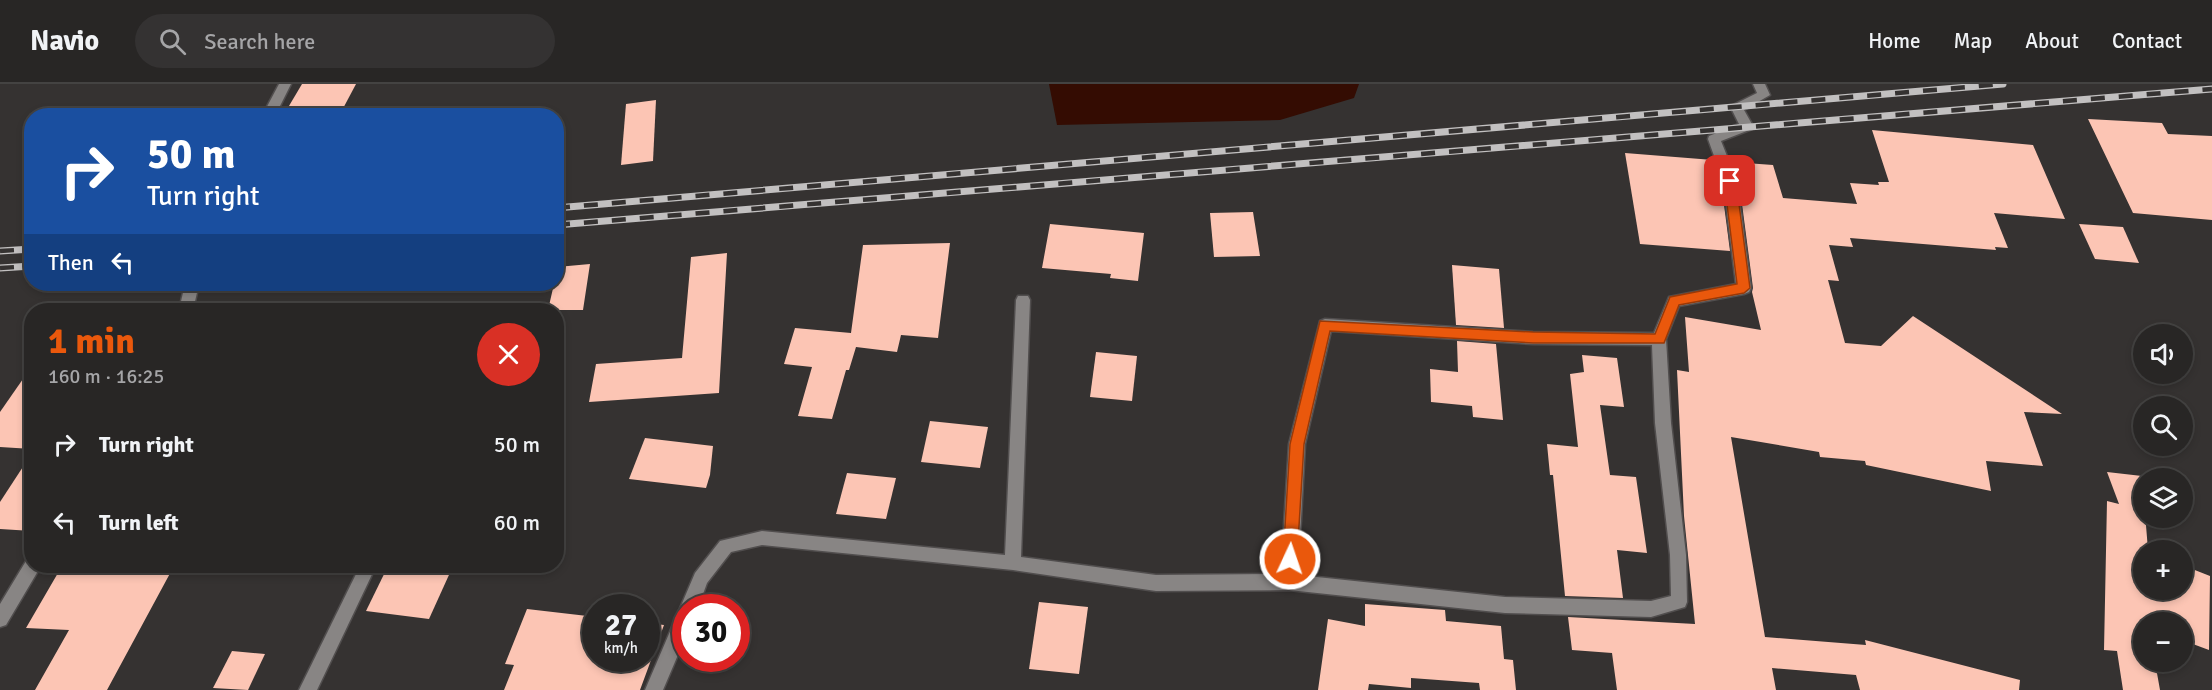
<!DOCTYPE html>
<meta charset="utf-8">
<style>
:root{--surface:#282625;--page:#343232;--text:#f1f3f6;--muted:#a5a5a7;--line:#444342;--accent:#ea580c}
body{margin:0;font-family:Signika,sans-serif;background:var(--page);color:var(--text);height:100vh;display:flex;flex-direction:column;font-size:22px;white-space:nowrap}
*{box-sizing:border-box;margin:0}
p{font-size:20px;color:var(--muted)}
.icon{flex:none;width:33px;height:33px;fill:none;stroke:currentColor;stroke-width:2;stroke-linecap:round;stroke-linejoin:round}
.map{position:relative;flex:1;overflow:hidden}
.details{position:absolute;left:24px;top:219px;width:540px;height:270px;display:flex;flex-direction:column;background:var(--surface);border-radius:24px;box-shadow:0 3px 9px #0003,0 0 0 2px var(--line)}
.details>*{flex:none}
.banner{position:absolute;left:24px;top:24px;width:540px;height:183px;border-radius:24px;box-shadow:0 3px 9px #0003,0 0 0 2px var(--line);background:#1a4fa0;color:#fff;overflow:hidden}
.controls{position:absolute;left:2133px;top:240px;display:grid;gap:12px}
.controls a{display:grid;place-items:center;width:60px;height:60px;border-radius:50%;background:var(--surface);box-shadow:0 3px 9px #0003,0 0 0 2px var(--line);font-size:30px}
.speed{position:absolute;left:582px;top:510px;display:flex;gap:12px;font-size:30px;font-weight:700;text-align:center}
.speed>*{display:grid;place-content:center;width:78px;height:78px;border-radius:50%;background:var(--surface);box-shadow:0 3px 9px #0003,0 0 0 2px var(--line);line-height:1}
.speed small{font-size:15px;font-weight:400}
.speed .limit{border:9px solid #d22;background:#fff;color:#111}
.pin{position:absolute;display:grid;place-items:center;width:51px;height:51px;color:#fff;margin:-26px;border-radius:12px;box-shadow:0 3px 9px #0006}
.me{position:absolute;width:66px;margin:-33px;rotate:3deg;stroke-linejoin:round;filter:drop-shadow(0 0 4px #0008)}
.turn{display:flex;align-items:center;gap:21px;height:126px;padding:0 24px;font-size:27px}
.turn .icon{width:78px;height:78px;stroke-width:2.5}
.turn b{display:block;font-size:42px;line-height:51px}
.then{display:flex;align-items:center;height:57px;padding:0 24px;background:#0003;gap:12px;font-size:22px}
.round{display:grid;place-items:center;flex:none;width:63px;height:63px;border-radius:32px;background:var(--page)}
.summary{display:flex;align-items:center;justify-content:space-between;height:102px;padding:0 24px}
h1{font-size:36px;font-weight:700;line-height:45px;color:var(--accent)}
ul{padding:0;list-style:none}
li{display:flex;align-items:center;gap:18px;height:78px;padding:0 24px}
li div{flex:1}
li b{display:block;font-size:22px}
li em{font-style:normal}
header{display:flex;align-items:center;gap:36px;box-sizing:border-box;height:84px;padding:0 30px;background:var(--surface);border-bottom:2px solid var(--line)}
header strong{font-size:28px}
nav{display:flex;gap:33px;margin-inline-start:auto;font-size:21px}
.search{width:420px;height:54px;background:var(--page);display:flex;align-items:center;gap:15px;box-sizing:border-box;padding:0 21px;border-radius:33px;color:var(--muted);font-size:22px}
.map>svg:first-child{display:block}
.water{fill:#340c02}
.building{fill:#fcc5b4}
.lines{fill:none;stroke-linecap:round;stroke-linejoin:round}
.street-casing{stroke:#514e4e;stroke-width:3}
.street{fill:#888584;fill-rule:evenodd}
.rail-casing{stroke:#c2c0c0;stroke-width:7}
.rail{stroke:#353231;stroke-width:4.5;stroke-dasharray:14;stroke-linecap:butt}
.route{fill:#ea580c;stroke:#983908;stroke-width:1.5}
</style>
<header>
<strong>Navio</strong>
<div class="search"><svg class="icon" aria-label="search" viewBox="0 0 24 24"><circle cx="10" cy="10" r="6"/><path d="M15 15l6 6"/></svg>Search here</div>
<nav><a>Home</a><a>Map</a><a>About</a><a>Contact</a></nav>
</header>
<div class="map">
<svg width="2212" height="606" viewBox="0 0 2212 606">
<rect width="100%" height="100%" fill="#353231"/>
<path class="water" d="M1049 0H1359L1354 14 1280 36 1057 41Z"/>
<g class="building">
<path d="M302 0H356L339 32H283Z"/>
<path d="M656 16 653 77 621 81 626 20Z"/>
<path d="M2088 35 2162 39 2168 50 2212 52V136L2133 129Z"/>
<path d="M1872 46 2033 61 2065 135 1994 129 2008 164 1995 163 1996 166 1850 154 1853 163 1829 161 1839 197 1828 196 1845 259 1881 262 1913 232 2062 330 2024 328 2043 382 1986 377 1991 407 1866 381 1865 377 1820 373 1819 368 1731 353 1765 553 1866 561 1865 556 2020 596 2019 606H1860L1856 591 1772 584 1776 606H1617L1612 569 1572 566 1568 533 1695 540 1684 432 1677 286 1689 288 1685 233 1761 246 1752 208 1753 204 1739 97 1732 78 1773 81 1783 114 1857 120 1850 99 1879 101 1878 98H1889Z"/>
<path d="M1625 69 1713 76 1721 98 1730 167 1640 160Z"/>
<path d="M1253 128 1260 172 1214 173 1210 129Z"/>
<path d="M1050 140 1144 149 1138 197 1110 194 1111 190 1042 184Z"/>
<path d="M2079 140 2123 143 2139 179 2095 175Z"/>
<path d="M950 159 938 254 901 251 897 268 856 263 849 286H846L832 335 798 332 812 283 784 280 795 244 851 249 863 161Z"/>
<path d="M727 169 719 309 589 318 596 280 682 274 691 173Z"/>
<path d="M590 180 583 226H548L554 200H556L557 183Z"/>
<path d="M1452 181 1499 185 1504 244 1456 241Z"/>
<path d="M1457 257 1496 260 1503 336 1473 333 1472 322 1431 318 1430 285 1458 288Z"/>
<path d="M1096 268 1137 272 1132 317 1090 313Z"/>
<path d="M1582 271 1617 274 1624 323 1600 321 1610 391 1636 393 1647 469 1617 466 1623 514 1565 512 1553 391H1550L1547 360 1578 363 1570 290 1584 288Z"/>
<path d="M32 282V365L0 363V328Z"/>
<path d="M930 337 988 343 980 384 921 378Z"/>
<path d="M645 354 713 362 710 391 706 404 629 395Z"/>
<path d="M32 369V447L0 445V418Z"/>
<path d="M2107 388 2142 392 2148 466H2144V506H2182V481L2210 492 2209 566 2182 556V538H2144V578H2155L2160 606H2123L2117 567 2104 566 2107 417 2119 420Z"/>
<path d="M847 389 896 394 886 435 836 430Z"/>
<path d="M62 482H174L107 606H35L69 546 26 544Z"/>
<path d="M388 482H453L429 535 366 527Z"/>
<path d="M1039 518 1088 523 1079 590 1029 585Z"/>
<path d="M1365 520 1445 526 1446 537 1501 542 1504 575 1513 576 1516 606H1480L1479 599 1411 594V604L1369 600 1368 606H1318L1328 535 1365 542Z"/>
<path d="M527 525 596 533V574H646V539L664 541 640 606H504L514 581 505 580Z"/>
<path d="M232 567 265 570 248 606 213 604Z"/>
</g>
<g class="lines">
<defs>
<g id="street">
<path d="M279 0H291L275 32H262Z"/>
<path d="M1753 0H1765L1770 11 1744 26 1753 42 1752 45 1721 57 1737 97 1751 204 1749 208 1744 210 1679 222 1666 255 1671 339 1686 471 1687 518 1685 523 1651 533 1505 529 1289 506 1156 507 1013 486 762 461 731 468 707 499 698 524H686V552L663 606H645L695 489 720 457 762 447 1005 471 1016 216 1018 212H1028L1030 216 1021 473 1156 491 1281 490 1289 360 1320 237 1325 235 1533 248 1654 249 1669 213 1736 200 1723 97 1708 55 1709 52 1739 40 1731 24 1733 21 1757 9ZM1331 247 1533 260 1652 261 1655 339 1670 471 1671 512 1651 517 1505 513 1298 491 1305 360Z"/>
<path d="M185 200H199L193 226H179Z"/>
<path d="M32 475V482H40L38 487 6 541 0 543V520L26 477Z"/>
<path d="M360 482H376L317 606H299Z"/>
</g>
</defs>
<use href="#street" class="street-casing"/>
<use href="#street" class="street"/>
<defs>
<g id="rail">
<path d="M556 124 2003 0"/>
<path d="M556 141 2212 5"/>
<path d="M0 167 32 165"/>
<path d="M0 184 32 182"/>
</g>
</defs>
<use href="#rail" class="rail-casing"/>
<use href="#rail" class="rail"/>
</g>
<path class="route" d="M1730 93 1736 97 1750 204 1744 209 1679 221 1664 259H1533L1330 247 1304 360 1297 475 1295 480 1290 482 1285 480 1283 475 1290 360 1320 237 1533 248 1655 250 1670 213 1737 200 1724 97Z"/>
</svg>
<div class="controls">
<a><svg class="icon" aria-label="sound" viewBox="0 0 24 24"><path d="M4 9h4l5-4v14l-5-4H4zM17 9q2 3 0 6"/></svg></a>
<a><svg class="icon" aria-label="search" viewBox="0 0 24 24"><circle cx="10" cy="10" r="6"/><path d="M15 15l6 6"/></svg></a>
<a><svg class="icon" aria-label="layers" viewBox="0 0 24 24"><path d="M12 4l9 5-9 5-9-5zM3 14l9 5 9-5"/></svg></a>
<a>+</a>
<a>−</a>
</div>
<div class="speed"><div>27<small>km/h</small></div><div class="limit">30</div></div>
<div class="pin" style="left:1730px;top:97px;background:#d93025"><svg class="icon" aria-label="arrive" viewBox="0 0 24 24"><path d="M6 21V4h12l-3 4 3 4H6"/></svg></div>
<svg class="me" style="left:1290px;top:475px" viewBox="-20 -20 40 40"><circle r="17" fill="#ea580c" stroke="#fff" stroke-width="3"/><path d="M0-11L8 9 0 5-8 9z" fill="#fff"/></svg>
<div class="banner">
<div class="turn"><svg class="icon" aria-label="right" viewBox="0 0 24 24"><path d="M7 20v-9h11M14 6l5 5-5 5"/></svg><div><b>50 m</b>Turn right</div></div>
<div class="then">Then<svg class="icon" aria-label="left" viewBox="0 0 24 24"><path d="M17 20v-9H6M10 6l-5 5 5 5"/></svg></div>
</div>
<section class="details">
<div class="summary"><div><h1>1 min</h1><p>160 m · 16:25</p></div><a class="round" style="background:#d93025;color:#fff"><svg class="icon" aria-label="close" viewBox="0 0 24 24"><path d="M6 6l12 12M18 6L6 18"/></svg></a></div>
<ul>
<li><svg class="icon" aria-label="right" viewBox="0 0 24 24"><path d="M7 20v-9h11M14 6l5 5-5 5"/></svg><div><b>Turn right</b></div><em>50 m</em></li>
<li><svg class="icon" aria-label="left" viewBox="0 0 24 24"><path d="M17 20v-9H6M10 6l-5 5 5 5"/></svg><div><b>Turn left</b></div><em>60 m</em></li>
</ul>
</section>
</div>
